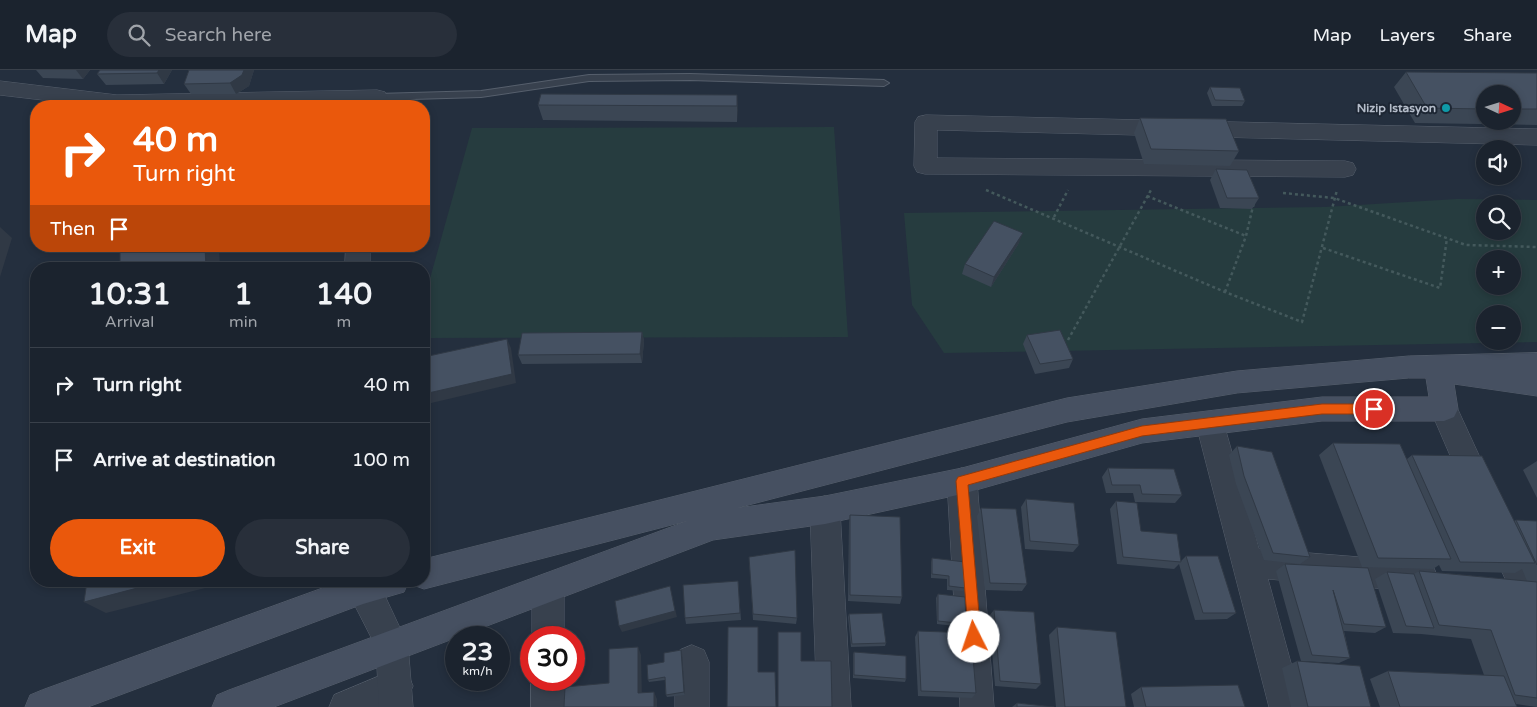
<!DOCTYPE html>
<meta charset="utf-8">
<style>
:root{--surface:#1b232e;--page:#282f3a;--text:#f1f3f6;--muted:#a0a4aa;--line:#39404a;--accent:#ea580c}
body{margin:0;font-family:"Varela Round",sans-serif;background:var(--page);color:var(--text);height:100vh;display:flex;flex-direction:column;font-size:19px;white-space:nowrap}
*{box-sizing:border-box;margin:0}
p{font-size:16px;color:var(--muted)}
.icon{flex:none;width:28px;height:28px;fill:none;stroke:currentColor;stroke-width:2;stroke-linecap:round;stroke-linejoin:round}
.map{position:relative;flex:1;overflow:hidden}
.sheet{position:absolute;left:30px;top:192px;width:400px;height:325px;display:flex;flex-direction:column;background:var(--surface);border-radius:20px;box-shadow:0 2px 8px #0003,0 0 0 1px var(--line)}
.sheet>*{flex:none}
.banner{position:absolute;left:30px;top:30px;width:400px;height:152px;border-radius:20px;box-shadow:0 2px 8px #0003,0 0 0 1px var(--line);background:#ea580c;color:#fff;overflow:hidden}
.needle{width:32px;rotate:94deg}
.fabs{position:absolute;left:1476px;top:15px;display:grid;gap:10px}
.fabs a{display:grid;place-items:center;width:45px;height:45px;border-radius:50%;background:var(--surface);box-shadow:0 2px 8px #0003,0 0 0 1px var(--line);font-size:25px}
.speed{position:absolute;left:445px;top:556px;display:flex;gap:10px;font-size:25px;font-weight:700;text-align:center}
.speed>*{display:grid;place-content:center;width:65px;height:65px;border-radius:50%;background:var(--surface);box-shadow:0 2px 8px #0003,0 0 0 1px var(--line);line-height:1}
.speed small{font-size:12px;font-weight:400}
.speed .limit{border:8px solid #d22;background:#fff;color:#111}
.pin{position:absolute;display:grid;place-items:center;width:42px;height:42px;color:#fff;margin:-21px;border:2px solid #fff;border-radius:50%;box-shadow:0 1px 5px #0007}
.me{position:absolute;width:55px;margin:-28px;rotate:356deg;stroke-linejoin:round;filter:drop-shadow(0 0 4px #0008)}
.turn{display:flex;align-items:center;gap:18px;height:105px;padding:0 20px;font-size:22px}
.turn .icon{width:65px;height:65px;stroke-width:2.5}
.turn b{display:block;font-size:35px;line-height:42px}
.then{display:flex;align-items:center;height:48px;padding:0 20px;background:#0003;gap:10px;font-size:19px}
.eta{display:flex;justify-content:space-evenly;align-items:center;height:85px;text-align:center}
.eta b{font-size:30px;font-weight:800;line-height:35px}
.button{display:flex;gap:10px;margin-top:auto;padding:10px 20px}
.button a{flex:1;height:58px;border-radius:30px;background:var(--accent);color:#fff;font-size:20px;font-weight:800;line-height:58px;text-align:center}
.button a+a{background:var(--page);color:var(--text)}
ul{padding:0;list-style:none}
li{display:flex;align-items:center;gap:15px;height:75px;padding:0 20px;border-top:1px solid var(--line)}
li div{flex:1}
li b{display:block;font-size:19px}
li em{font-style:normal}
header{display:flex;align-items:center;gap:30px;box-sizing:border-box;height:70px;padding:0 25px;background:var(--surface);border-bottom:1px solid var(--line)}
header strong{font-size:24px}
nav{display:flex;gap:28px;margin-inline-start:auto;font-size:18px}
.search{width:350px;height:45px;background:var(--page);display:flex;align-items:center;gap:12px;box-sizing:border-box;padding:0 18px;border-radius:28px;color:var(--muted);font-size:19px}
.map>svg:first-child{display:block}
.green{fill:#263c3f;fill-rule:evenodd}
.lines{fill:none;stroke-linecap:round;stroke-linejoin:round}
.service-casing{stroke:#565f6c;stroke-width:2}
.minor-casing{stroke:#565f6c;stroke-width:1}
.tertiary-casing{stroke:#565f6c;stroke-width:1}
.secondary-casing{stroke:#565f6c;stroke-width:1}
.path{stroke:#44595c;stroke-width:2.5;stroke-dasharray:3 3;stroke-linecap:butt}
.service{fill:#38414e;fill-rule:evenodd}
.minor{fill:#38414e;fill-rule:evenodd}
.tertiary{fill:#38414e;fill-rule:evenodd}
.secondary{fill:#465061;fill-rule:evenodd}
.wall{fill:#3b4654;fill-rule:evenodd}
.shaded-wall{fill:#303945}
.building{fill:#455162;stroke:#303945}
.route{fill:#ea580c;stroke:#983908}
.culture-dot{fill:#0f9aa8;stroke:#1d2633;stroke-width:2}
.labels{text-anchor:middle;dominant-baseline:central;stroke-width:4;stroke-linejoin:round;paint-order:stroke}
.far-poi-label{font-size:12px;font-weight:bold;fill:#b4bcc9;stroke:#1d2633;text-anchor:end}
</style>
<header>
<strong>Map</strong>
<div class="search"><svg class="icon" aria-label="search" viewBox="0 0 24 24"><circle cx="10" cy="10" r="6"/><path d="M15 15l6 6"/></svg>Search here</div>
<nav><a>Map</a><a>Layers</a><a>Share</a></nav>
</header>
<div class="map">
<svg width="1537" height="637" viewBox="0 0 1537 637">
<rect width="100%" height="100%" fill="#242f3e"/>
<g class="green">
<path d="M834 57 848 267 424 268V230L472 58Z"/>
<path d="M1457 129 1537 130V272L944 283 912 235 904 143 1325 137ZM1485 134H1512V161H1485ZM1485 189H1512V216H1485ZM1485 244H1512V271H1485Z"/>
</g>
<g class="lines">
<defs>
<path id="service" d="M690 4 884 10 889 13 884 16 690 10 589 11 481 27 377 30 372 27 377 24 481 21 589 5Z"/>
<g id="minor">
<path d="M926 45 1537 59V75L937 60V88L1345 91 1353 93 1356 99 1353 105 1345 107 925 104 917 102 914 96 915 52 918 47Z"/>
<path d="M1444 327 1454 331 1495 420 1490 429 1480 433 1470 429 1465 420 1430 339 1434 331Z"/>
<path d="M1210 342 1220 345 1224 354 1259 479 1422 492 1433 496 1438 507 1433 518 1422 522 1268 509 1303 637H1269L1196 354 1200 345Z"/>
<path d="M962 398 972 402 977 411 994 637H960L947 411 952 402Z"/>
<path d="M825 426 836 430 840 440 851 637H817L810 440 814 430Z"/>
<path d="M1502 454 1513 458 1537 509V561L1526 556 1487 468 1491 458Z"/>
<path d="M548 503 559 507 564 518V568H532V518L537 507Z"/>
<path d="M692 575 704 580 709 592V637H675V592L680 580Z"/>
<path d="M396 599 408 604 413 616 408 628 387 637H329L334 625Z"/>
<rect x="531" y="610" width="34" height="27"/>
</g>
<g id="tertiary">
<path d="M0 11 117 25 377 20 385 22 390 36H368V34L94 36 0 25Z"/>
<path d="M346 176H370V199H345Z"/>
<path d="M346 511H378L408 575 413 637H379L376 577 352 530Z"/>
</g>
<g id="secondary">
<path d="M1537 283V326L1454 314 1458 339 1454 347 1444 351H1322L1142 373 962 424 825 454 713 470 274 637H212L217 625 229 620 687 451 424 519 413 515 411 511H424V489L1067 328 1237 301 1409 286ZM1409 308H1426L1429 327H1322L1142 349 962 398 825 426 737 438 1067 352 1237 323Z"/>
<path d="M342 511H409L404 522 363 534 88 637H25L30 625 42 620Z"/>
</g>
</defs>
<use href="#service" class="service-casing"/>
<use href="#minor" class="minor-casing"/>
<use href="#tertiary" class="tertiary-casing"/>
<use href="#secondary" class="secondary-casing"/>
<g class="path">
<path d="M986 120 1225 222 1302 252 1337 120"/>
<path d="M1283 123 1334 128 1466 175 1537 177"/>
<path d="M1147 126 1246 166"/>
<path d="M1054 147 1068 120"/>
<path d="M1323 178 1440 218 1447 168"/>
<path d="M1225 222 1246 166 1254 132"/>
<path d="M1068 270 1151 120"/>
</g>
<use href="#service" class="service"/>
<use href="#minor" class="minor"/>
<use href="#tertiary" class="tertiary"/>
<use href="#secondary" class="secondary"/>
</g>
<g class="wall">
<path d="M36 0H90L83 9 43 8Z"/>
<path d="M172 0 164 14 106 15 97 4Z"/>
<path d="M189 0H254L249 16 236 24H191L184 14Z"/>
<path d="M1406 2 1537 3V55L1415 53 1394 17ZM1485 24H1512V51H1485Z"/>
<path d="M1210 17 1245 31 1242 36H1212L1207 23Z"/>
<path d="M737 25V52L543 50 538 35Z"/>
<path d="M1140 48 1239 81 1230 96 1144 94 1134 63Z"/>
<path d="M1216 99 1259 128 1252 139 1220 138 1210 110Z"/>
<path d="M1019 173 991 217 962 204 965 194Z"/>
<path d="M642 262 644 271 642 293 522 294 518 285Z"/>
<path d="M1027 265 1073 289 1069 298 1035 304 1023 274Z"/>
<path d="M1333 373 1407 389 1412 385 1514 451 1516 450 1537 451V637L1516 634 1517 637H1380L1370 609 1388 601 1484 605 1471 569 1421 564 1393 563 1375 509 1387 502 1414 504 1419 501 1527 511 1522 499 1515 503 1442 501 1439 495 1433 499 1362 497 1319 385Z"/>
<path d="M1237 376 1310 487 1300 494 1264 490 1236 414 1229 385Z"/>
<path d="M1537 391V428L1523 400Z"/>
<path d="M1108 398 1182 425 1175 433 1135 432 1133 423H1106L1102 407Z"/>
<path d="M1026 429 1079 475 1073 482 1025 479 1021 437Z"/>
<path d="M1116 431 1141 461 1181 491 1186 486 1236 543 1227 549 1195 550 1179 494 1174 499 1117 494 1110 439Z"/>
<path d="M981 438 1027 514 1022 521 985 520 977 446Z"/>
<path d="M850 445 902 527 900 534 848 531 849 452Z"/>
<path d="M749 487 797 548 796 554 753 550Z"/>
<path d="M932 488 965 518 963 521 947 520V509L931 508V492Z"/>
<path d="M1285 494 1386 557 1375 563 1344 561 1350 588 1339 593 1301 591 1276 501Z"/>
<path d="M738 511 741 550 686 554 685 548Z"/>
<path d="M938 524 966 554 964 557 937 554 936 528Z"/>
<path d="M994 540 1041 614 1036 619 995 616 989 546Z"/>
<path d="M849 544 886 573 885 576 851 577 848 547Z"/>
<path d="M1057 557 1126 637H1056L1049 565Z"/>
<path d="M918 561 976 623 972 628 918 626 915 567Z"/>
<path d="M681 580 685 625 667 627 666 625 665 610 649 612 648 610 664 592Z"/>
<path d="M854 582 906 609 905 612 853 608V584Z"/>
<path d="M1297 591 1371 637H1291L1282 598Z"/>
<path d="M1141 617 1245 637H1134L1131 624Z"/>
<path d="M1017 633 1054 637H1012Z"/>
</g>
<g class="shaded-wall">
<path d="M76 0H90L83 9Z"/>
<path d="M159 0H172L164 14 157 3Z"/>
<path d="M244 0H254L249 16 236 24 230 13Z"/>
<path d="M737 25 738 40 737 52Z"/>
<path d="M0 157 12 168 0 207Z"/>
<path d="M1023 163 1019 173 991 217 994 207Z"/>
<path d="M205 176H219L220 199H206Z"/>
<path d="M642 262 644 271 642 293 640 284Z"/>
<path d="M507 269 511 278 516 313 427 334 424 328V324Z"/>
<path d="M164 511H209V517L106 543 84 532Z"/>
<path d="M671 523 677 547 622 562 619 556Z"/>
<path d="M638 577 641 585 642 630 638 623Z"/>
<path d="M681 580 682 583 685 625 684 622Z"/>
<path d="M654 622 657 629V637H654Z"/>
</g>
<g class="building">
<path d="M100 0H159L157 3 97 4Z"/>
<path d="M189 0H244L242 5 230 13 184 14Z"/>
<path d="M1406 2 1537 3V39H1512V24H1485V39L1427 38Z"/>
<path d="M1210 17 1240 18 1245 31 1215 30Z"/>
<path d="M541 24 737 25V36L538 35Z"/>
<path d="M1140 48 1226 49 1239 81 1151 79Z"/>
<path d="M1216 99 1247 100 1259 128H1227Z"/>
<path d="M994 151 1023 163 994 207 965 194Z"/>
<path d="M120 176H205L206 199H120Z"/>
<path d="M1060 260 1073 289 1040 294 1027 265Z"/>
<path d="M642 262 640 284 518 285 522 263Z"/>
<path d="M507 269 512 304 424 324V287Z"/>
<path d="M1333 373 1400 374 1451 489 1378 488Z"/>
<path d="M1237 376 1272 382 1310 487 1273 483 1244 406Z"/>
<path d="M1412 385 1482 386 1535 493 1460 492Z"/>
<path d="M1108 398 1174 399 1182 425 1142 424 1140 415H1112Z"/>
<path d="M1026 429 1074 433 1079 475 1030 471Z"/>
<path d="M1116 431 1137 433 1141 461 1177 464 1181 492 1123 487Z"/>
<path d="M981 438 1016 439 1027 514 990 513Z"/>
<path d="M850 445 900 447 902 527 850 525Z"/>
<path d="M1516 450 1537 451V495Z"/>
<path d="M795 480 797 548 753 544 749 487Z"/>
<path d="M1186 486H1218L1236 543H1203Z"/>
<path d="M932 488 965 492V518L949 516V506L932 504Z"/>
<path d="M1285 494 1368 498 1386 557 1344 554 1333 520 1350 588 1312 585Z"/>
<path d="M1419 501 1537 512V628L1515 625 1491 560 1439 555Z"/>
<path d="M1387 502 1414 504 1434 558 1406 556Z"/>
<path d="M87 511H164L84 532Z"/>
<path d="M738 511 740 543 685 548 683 515Z"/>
<path d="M670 516 675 541 619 556 615 531Z"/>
<path d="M938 524 965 527 966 554 938 551Z"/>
<path d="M994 540 1034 542 1041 614 1000 611Z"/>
<path d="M882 543 886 573 852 574 849 544Z"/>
<path d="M728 557H758V602H775L776 637H727Z"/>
<path d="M1057 557 1116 562 1126 637H1065Z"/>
<path d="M918 561 971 563 976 623 921 621Z"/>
<path d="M778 562H801V591H831L832 637H778Z"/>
<path d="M638 577V623L654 622V637H564L565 617 609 613V579Z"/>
<path d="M681 580 684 622 666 625 665 607 648 610 647 595 664 592V583Z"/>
<path d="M854 582 906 586V609L854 605Z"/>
<path d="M1297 591 1360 596 1371 637H1308Z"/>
<path d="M1388 601 1504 606 1517 637H1400Z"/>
<path d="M1238 615 1245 637H1146L1141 617Z"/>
<path d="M1017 633 1054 637H1017Z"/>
</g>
<path class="route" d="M1322 334H1374L1380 339 1374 344H1322L1142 366 968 415 981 567 979 572 974 574 969 572 956 411 958 407 1142 356Z"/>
<circle class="culture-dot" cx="1446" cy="38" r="5"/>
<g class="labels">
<g class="far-poi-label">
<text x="1436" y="38">Nizip Istasyon</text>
</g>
</g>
</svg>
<div class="fabs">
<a><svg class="needle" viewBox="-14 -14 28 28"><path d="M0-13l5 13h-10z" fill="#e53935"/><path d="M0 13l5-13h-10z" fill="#a0a4aa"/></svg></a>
<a><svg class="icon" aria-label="sound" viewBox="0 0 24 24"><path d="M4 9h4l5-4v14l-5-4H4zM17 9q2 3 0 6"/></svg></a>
<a><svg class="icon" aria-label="search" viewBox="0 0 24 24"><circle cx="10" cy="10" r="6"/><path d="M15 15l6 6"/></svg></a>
<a>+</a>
<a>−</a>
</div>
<div class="speed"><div>23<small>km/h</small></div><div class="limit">30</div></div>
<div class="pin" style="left:1374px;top:339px;background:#d93025"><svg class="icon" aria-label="arrive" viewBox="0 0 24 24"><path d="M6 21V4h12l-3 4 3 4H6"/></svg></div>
<svg class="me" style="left:974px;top:567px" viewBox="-20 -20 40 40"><circle r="19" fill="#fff"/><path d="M0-13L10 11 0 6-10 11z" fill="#ea580c"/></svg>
<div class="banner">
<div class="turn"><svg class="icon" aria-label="right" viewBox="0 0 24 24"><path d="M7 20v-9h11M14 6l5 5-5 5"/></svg><div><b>40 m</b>Turn right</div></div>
<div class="then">Then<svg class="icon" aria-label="arrive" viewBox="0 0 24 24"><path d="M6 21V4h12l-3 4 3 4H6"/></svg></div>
</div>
<section class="sheet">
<div class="eta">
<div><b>10:31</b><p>Arrival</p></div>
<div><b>1</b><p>min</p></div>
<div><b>140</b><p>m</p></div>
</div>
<ul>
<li><svg class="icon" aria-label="right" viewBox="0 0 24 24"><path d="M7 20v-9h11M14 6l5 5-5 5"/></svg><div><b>Turn right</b></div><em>40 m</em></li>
<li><svg class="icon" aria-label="arrive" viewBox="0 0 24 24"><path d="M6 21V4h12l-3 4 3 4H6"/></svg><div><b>Arrive at destination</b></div><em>100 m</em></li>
</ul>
<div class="button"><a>Exit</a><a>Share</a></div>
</section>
</div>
